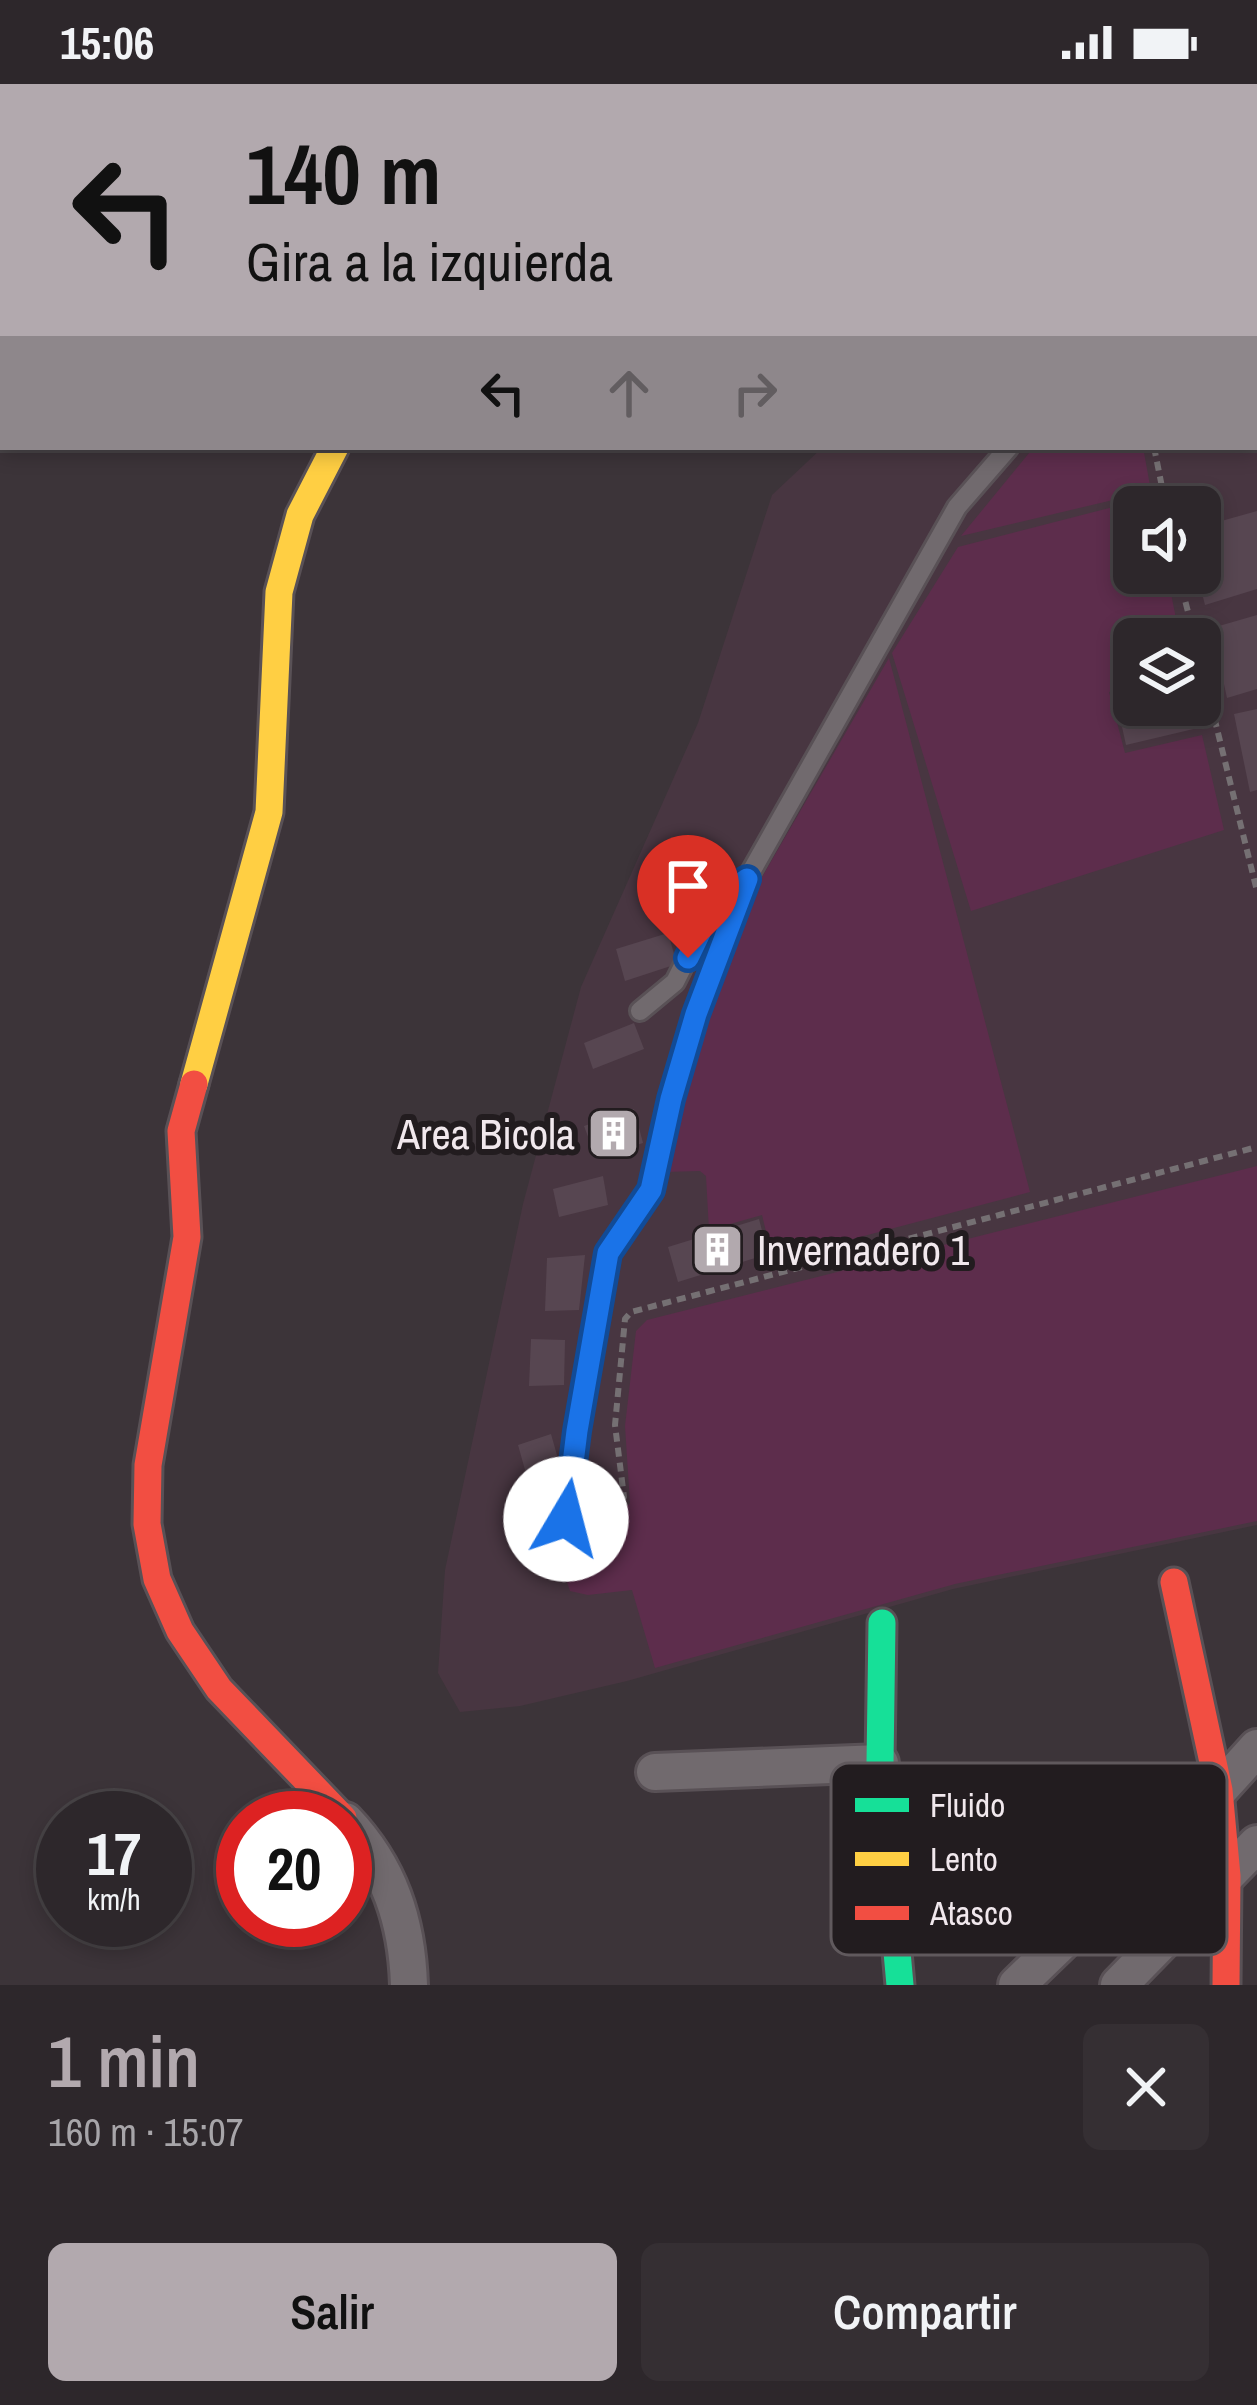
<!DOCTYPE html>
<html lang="es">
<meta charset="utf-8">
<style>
:root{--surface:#2d272b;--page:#352f33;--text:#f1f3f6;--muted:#a7a5a9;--line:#484447;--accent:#b2a9ae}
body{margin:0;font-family:"Archivo Narrow",sans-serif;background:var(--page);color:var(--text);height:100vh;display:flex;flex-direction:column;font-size:45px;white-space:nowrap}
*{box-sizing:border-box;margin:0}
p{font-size:39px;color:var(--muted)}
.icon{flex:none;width:66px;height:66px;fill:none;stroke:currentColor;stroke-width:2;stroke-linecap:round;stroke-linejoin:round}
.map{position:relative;height:1901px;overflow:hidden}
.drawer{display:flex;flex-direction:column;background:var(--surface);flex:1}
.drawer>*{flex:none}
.hud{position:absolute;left:0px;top:0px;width:1257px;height:366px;box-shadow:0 6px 18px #0003,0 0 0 3px var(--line);background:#b2a9ae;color:#111;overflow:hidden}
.buttons{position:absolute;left:1113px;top:402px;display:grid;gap:24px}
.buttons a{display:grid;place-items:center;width:108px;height:108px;border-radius:18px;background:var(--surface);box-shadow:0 6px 18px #0003,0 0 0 3px var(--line);font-size:60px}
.speed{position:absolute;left:36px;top:1707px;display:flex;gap:24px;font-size:60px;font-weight:700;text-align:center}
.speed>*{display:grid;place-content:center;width:156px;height:156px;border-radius:50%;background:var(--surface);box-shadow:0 6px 18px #0003,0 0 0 3px var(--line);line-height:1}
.speed small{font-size:30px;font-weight:400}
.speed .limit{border:18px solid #d22;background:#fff;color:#111}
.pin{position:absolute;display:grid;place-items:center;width:102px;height:102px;color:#fff;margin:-123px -51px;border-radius:50% 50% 50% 0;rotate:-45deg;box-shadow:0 0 12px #0007}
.pin .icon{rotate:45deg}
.me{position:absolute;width:132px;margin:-66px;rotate:8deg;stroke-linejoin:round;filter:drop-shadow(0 0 9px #0008)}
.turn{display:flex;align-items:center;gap:42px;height:252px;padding:0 48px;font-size:54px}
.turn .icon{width:156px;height:156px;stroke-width:2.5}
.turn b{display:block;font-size:84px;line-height:102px}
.lanes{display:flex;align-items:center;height:114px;padding:0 48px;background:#0003;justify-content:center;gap:60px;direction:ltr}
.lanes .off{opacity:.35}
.round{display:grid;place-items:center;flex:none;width:126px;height:126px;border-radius:18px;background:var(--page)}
.headline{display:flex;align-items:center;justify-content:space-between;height:204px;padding:0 48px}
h1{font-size:72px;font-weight:600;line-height:90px;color:var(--accent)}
.action{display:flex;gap:24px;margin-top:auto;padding:24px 48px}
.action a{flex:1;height:138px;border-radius:18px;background:var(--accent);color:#111;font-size:48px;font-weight:600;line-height:138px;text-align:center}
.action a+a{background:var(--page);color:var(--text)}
.status{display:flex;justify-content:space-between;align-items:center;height:84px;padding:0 60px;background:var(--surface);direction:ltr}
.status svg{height:33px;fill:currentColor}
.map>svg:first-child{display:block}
.built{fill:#483641;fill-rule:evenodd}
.green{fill:#5d2d4c}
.building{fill:#574651}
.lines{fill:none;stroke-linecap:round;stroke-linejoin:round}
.lane-casing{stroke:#595156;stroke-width:24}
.street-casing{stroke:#595156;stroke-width:42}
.fast-casing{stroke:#595156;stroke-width:33}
.slow-casing{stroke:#595156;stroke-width:33}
.jam-casing{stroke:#595156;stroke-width:33}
.path{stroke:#757073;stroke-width:6;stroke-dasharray:9 6;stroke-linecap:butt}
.lane{stroke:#716a6e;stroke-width:18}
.street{stroke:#716a6e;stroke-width:36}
.fast{stroke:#16e098;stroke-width:27}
.slow{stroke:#ffcf43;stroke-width:27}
.jam{stroke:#f24e42;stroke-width:27}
.route-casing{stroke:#114b97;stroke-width:30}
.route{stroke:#1a73e8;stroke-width:21}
.labels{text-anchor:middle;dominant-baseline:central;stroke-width:12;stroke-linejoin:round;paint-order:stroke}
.poi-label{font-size:42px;fill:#f1e8ed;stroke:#221c1f;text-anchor:end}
.key{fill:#221c1f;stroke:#60595d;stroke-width:3}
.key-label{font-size:33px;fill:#f1e8ed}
</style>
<div class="status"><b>15:06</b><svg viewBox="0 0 49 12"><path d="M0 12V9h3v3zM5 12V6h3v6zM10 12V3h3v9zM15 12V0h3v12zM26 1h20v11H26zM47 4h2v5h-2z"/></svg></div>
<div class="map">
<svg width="1257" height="1901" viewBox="0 0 1257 1901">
<rect width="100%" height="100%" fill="#3c3439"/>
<path class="built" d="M1218 0H1257V1441L953 1505 627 1597 520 1622 460 1628 438 1589 445 1486 523 1120 581 903 698 639 772 411 823 363H1254V3H1214ZM1134 423H1200V489H1134ZM1134 555H1200V621H1134Z"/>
<g class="green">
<path d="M1034 363H1143L1151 407 961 452Z"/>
<path d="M1152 413 1154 423H1134V489H1167L1180 555H1134V600L1109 608 1125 669 1202 651 1224 746 971 827 892 569 958 463Z"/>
<path d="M889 574 1030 1108 773 1176 762 1131 709 1146 706 1092 700 1087 664 1088 705 944 762 793Z"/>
<path d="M1257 1082V1437L955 1500 655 1584 632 1506 588 1511 570 1507 564 1489 573 1477 581 1373 609 1427 622 1428 630 1419 625 1342 636 1247 647 1236Z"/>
</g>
<g class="building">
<path d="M1257 427V505L1205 521 1197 489H1200V443Z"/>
<path d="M1257 531V605L1227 614 1212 544Z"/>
<path d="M1134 606V621H1196L1202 643 1126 661 1115 611Z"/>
<path d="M1257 625V706L1250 708 1234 630Z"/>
<path d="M668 849 677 880 625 897 616 865Z"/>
<path d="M634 939 644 965 593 985 584 959Z"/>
<path d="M634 1025 643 1059 596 1074 584 1042Z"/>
<path d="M603 1092 608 1121 559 1133 553 1105Z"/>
<path d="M759 1135 768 1170 678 1198 668 1163Z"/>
<path d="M585 1171 579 1226 545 1227 547 1174Z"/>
<path d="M531 1255 565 1256 564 1301 529 1302Z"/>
<path d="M551 1350 564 1396 531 1407 518 1361Z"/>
</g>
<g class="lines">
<defs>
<g id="lane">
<path d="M1254 164 1257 160"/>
<path d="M640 927 675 898 715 818 747 795"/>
<path d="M566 1435 576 1347 608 1169 651 1106 671 1015 696 930 747 795 957 423 1009 363"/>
</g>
<g id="street">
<path d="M524 3 526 0"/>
<path d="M655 1688 880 1679"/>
<path d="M345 1737C389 1783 407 1837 409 1901"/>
<path d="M1017 1901 1219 1706 1257 1664"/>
<path d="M1119 1901 1257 1760"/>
</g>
<path id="fast" d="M882 1539 880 1679 900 1901"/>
<path id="slow" d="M194 1000 269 728 279 508 300 431 335 363"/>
<g id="jam">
<path d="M194 1000 181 1047 187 1153 148 1381 147 1440 157 1495 180 1547 219 1605 343 1734"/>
<path d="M1174 1498 1219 1706 1227 1792 1226 1901"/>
</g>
</defs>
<use href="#lane" class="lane-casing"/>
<use href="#street" class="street-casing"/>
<use href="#fast" class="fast-casing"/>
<use href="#slow" class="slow-casing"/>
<use href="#jam" class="jam-casing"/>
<g class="path">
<path d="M1154 363 1166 423"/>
<path d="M1178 489 1195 555"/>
<path d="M1200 576 1257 807"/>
<path d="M598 1387 612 1418 620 1419 624 1413 615 1341 625 1235 631 1228 1257 1063"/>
</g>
<use href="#lane" class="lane"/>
<use href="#street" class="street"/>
<use href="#fast" class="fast"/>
<use href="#slow" class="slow"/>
<use href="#jam" class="jam"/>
</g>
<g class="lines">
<defs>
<path id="route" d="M566 1435 577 1347 608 1169 651 1106 671 1015 696 930 747 795 715 818 688 874"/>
</defs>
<use href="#route" class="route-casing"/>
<use href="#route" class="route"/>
</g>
<defs>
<symbol id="building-square" viewBox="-11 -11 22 22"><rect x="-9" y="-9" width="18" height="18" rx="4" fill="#b2a9ae" stroke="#221c1f"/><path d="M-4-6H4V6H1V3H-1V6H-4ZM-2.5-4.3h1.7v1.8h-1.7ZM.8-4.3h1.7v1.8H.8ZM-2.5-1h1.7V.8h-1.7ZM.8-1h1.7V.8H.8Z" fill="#fff"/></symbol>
</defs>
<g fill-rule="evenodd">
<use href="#building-square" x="584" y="1020" width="59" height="59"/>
<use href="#building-square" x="688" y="1136" width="59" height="59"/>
</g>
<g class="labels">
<g class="poi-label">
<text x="575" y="1050">Area Bicola</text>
<text x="757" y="1166" text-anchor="start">Invernadero 1</text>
</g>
</g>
<rect x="831" y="1679" width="396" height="192" rx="18" class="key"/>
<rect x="855" y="1714" width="54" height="14" fill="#16e098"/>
<rect x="855" y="1768" width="54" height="14" fill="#ffcf43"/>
<rect x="855" y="1822" width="54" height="14" fill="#f24e42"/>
<g class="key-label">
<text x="930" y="1733">Fluido</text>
<text x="930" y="1787">Lento</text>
<text x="930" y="1841">Atasco</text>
</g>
</svg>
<div class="buttons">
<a><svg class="icon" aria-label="sound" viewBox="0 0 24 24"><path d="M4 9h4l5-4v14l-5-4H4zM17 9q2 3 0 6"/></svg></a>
<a><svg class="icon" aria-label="layers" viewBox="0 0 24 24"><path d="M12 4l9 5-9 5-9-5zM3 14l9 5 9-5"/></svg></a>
</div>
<div class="speed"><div>17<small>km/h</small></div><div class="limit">20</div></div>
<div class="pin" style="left:688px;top:874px;background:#d93025"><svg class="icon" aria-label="arrive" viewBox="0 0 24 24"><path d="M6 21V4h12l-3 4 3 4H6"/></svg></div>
<svg class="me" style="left:566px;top:1435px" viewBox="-20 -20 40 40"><circle r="19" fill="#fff"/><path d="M0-13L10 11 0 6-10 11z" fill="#1a73e8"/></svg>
<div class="hud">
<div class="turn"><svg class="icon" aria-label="left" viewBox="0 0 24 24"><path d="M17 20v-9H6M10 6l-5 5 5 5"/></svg><div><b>140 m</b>Gira a la izquierda</div></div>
<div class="lanes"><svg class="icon" aria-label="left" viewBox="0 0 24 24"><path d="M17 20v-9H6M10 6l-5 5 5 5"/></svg><svg class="icon off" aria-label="ahead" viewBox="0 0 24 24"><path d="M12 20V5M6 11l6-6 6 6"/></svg><svg class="icon off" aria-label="right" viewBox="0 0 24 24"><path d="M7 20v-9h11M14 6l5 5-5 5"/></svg></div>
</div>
</div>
<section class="drawer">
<div class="headline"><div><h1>1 min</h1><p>160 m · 15:07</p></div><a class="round"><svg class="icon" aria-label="close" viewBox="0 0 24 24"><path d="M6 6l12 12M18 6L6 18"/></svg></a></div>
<div class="action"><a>Salir</a><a>Compartir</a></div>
</section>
